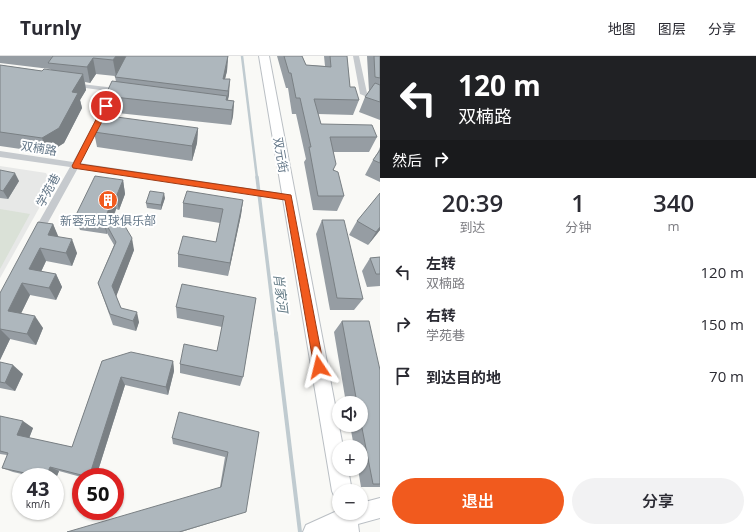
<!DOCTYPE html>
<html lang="zh">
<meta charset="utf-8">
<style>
:root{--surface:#fff;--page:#f2f2f3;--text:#2b2b33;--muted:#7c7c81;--line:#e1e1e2;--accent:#f15a1e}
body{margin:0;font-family:"Open Sans","Noto Sans SC",sans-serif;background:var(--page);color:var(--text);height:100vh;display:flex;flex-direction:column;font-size:15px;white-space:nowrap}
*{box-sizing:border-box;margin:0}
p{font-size:13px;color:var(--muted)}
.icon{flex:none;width:22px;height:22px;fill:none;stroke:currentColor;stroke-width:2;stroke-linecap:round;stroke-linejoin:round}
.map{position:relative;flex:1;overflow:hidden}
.sheet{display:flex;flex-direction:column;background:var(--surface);width:376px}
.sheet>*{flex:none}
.top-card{background:#202124;color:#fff;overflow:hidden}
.tools{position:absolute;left:332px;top:340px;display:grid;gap:8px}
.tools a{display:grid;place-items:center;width:36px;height:36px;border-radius:50%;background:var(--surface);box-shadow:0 1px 3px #0004;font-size:20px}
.speed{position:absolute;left:12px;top:412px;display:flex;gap:8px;font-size:20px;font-weight:700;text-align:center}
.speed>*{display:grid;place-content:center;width:52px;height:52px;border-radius:50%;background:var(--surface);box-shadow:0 1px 3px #0004;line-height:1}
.speed small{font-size:10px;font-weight:400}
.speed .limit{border:6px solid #d22;background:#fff;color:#111}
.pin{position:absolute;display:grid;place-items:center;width:34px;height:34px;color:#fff;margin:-17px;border:2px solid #fff;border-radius:50%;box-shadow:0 1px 4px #0007}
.me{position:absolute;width:44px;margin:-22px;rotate:350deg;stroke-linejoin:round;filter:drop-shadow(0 0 3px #0008)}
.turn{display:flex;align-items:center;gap:14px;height:84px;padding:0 12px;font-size:18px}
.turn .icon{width:52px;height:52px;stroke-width:2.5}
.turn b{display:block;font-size:28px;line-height:34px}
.then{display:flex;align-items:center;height:38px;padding:0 12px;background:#0003;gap:8px;font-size:15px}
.eta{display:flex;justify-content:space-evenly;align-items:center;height:68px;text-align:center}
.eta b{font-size:24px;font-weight:600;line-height:28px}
.primary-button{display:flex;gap:8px;margin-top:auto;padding:8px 12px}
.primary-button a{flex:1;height:46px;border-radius:24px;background:var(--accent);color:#fff;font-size:16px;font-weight:600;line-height:46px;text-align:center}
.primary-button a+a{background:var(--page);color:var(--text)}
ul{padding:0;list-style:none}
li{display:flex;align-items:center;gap:12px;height:52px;padding:0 12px}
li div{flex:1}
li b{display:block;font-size:15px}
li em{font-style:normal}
header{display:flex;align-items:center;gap:24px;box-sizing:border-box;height:56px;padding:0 20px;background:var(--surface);border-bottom:1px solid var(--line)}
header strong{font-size:19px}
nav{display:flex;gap:22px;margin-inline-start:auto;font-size:14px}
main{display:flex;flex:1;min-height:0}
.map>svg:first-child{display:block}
.built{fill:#e7e8e7}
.green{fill:#dae1d7}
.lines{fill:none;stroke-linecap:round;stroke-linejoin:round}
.stream-far2{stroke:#c0cbd0;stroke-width:2.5}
.stream-far1{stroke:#c0cbd0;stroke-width:3.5}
.stream{stroke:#c0cbd0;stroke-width:4}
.secondary-casing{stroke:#babfc4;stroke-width:2}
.street{fill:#c6cace;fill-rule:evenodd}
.secondary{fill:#fff;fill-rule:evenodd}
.wall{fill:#969da3}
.shaded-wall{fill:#7a8084}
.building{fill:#aeb7bd;stroke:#7a8084}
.route{fill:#f15a1e;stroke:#9d3a14}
.labels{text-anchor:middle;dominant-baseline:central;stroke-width:4;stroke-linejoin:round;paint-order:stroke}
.street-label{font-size:12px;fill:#657889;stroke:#fff}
.poi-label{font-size:12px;fill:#657889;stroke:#fff}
.water-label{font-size:13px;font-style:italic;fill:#617984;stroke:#fff}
</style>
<header>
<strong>Turnly</strong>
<nav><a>地图</a><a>图层</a><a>分享</a></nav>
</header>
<main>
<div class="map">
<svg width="380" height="476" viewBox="0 0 380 476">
<rect width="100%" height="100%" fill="#f9f9f6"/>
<path class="built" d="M0 110 46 117 52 129 0 222Z"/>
<path class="green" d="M0 153 30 158 0 213Z"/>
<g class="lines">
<path class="stream-far2" d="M242 0 257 122"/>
<path class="stream-far1" d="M257 121 276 278"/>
<path class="stream" d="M276 277 300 476"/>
<defs>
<g id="secondary">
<path d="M259 0H269L343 391H339V413H348L352 435H339V443L335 442 332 435Z"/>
<path d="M380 442V462L358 468 359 476H303L306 469 337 455 339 450V457H361V447Z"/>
</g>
</defs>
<use href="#secondary" class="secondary-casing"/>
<g class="street">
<path d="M353 0H359L367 37 380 42V46L360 38Z"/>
<path d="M73 27 115 32 118 34 115 36 71 30 70 29Z"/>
<path d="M110 37H114L116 39 80 107 288 138 292 141 291 143 288 144 78 112 40 181H34L32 178 70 111 0 101V95L73 106Z"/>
</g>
<use href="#secondary" class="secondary"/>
</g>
<g class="wall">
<path d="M0 0H228L227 15 225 23 229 39 228 44 234 45 233 60 231 69 108 56 105 40 116 26 115 20 96 18 90 27 85 26 86 34 80 44 82 52 64 87 48 97 0 90V9L42 15 51 14 50 13 0 7Z"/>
<path d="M277 0H302L306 9 325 10 324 0H347L350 31 359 44 353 59 318 58 321 68 377 81 369 96H334V114L344 140 337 155 313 154 304 106 306 103 296 58H292L288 32H286Z"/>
<path d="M367 0H380V64L359 56 365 41 369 35Z"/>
<path d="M198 72 197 87 192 105 97 91 94 76Z"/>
<path d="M380 91V126L365 119 373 104 378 96Z"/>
<path d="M0 114 19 125 8 143 0 142Z"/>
<path d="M123 124 125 138 119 154 116 153 114 161 134 194 116 240 121 252 139 266 136 275 113 269 98 227 114 189 107 177V178L80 174 75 161Z"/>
<path d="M380 138V174L368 189 349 179 357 165Z"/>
<path d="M165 142 161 154 147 152 146 147Z"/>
<path d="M243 144 241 159 228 220 178 211V198L216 186 220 167 183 161V147Z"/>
<path d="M322 164 363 243 354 254H330L316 178Z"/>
<path d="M53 168 58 181 77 197 72 210 46 205 41 216 56 218 62 231 56 244 30 239 21 257 43 272 36 289 10 283 0 304V237Z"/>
<path d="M380 201V230L367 231 362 215 370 202Z"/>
<path d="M256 242 243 321 240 330 180 317V308L217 295 222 271 177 262 176 251Z"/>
<path d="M342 265 380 314V431H361L358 413H361V391H354L350 369H361V347H346L334 276Z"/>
<path d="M102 305H173L174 315 168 339 125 329 96 421H81L59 415 55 425V421H35L13 416 2 412 7 399 0 398V360L33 372 29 382 72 391Z"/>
<path d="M0 306 23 318 15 335 0 332Z"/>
<path d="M259 376 243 457 220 431 225 401 173 388 172 382Z"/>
</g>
<g class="shaded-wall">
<path d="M116 0H126L116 20 113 4Z"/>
<path d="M228 0 227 15 222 34 223 23Z"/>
<path d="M93 2 96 18 90 27 87 11Z"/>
<path d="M83 18 86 34 80 44 82 52 64 87 48 97 42 82Z"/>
<path d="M230 23 229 39 226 50 228 35Z"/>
<path d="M234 45 233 60 231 69 232 54Z"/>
<path d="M198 72 197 87 192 105V90Z"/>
<path d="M15 117 19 125 8 143 3 135Z"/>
<path d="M123 124 125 138 119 154 116 141Z"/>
<path d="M164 137 165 142 161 154V149Z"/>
<path d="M114 140 116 153 109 172 106 160Z"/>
<path d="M243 144 241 159 228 220 230 207Z"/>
<path d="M104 164 107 177V178L103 166Z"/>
<path d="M53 168 59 182 48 179Z"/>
<path d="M380 171V174L368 189 376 176Z"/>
<path d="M132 182 134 194 116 241 112 230Z"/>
<path d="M72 183 77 197 72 210 66 197Z"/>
<path d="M40 192 46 205 36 226 29 213Z"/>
<path d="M56 218 62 231 56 244 49 232Z"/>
<path d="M22 227 30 239 17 266 8 255Z"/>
<path d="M137 256 139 266 136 275 133 265Z"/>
<path d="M35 260 43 272 36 289 27 278Z"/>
<path d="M0 273 10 283 0 304Z"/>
<path d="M173 305 174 315 168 339 166 331Z"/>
<path d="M13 309 23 318 15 335 5 327Z"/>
<path d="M121 321 125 329 96 421H89Z"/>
<path d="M23 365 33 372 28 385 17 379Z"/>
<path d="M50 411 59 415 55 425V421H46Z"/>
<path d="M246 456 181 476H179Z"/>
</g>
<g class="building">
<path d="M53 0H116L113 4 93 2 87 11 48 7Z"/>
<path d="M126 0H228L223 23H230L228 35 115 21Z"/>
<path d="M284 0H302L306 9 331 11 330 0H347L350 31H355L359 44 314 43 321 68 372 69 377 81H330L336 108 333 114 338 116 344 140H318L309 91H311L300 42H296L291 17H289Z"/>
<path d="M374 0H380V22L375 21Z"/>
<path d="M0 9 42 15 44 13 83 18 72 36 78 37 59 72 42 82 0 76Z"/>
<path d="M112 25 227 40 226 44 234 45 232 54 105 40Z"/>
<path d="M375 27 380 29V46L365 41Z"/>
<path d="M102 59 198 72 192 90 94 76Z"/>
<path d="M380 94V107L373 104Z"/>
<path d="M0 114 15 117 3 135 0 134Z"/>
<path d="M95 120 123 124 116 141 114 140 106 160 120 162 132 182 112 230 121 252 137 256 133 265 110 258 98 227 116 186 104 164 103 166 75 161Z"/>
<path d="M150 135 164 137 161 149 146 147Z"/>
<path d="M187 135 243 144 230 207 178 198 183 180 216 186 223 153 183 147Z"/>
<path d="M380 137V171L376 176 357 165Z"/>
<path d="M322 164H344L363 243 337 242Z"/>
<path d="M38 166 53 168 48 179 72 183 66 197 40 192 29 213 56 218 49 232 22 227 8 255 35 260 27 278 0 273V237Z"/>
<path d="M380 201V218H376L370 202Z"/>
<path d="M182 228 256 242 243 321 180 308 184 288 217 295 224 260 176 251Z"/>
<path d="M342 265H369L380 314V428H373L361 367V347H357Z"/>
<path d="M131 296 173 305 166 331 121 321 89 421 50 411 46 421H43L2 412 8 397 0 395V360L23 365 17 379 72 391 102 305Z"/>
<path d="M0 306 13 309 5 327 0 326Z"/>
<path d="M179 356 259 376 246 456 179 476H67L221 431 228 396 172 382Z"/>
</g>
<path class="route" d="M104 48 110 50 80 108 291 139 324 311 323 315 319 316 316 315 314 311 285 144 73 112 72 110Z"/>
<defs>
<symbol id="building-disc" viewBox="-11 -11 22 22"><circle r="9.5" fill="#f15a1e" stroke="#fff"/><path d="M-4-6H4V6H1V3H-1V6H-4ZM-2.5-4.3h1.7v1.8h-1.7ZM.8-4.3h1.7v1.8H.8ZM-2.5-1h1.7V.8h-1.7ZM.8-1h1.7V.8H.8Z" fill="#fff"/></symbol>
</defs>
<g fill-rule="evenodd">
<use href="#building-disc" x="97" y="133" width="22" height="22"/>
</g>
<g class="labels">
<g class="street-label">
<text transform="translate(39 92) rotate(9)">双楠路</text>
<text transform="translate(281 99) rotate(80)">双元街</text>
<text transform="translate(48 134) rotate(-61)">学苑巷</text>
</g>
<g class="poi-label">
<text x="108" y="164">新蓉冠足球俱乐部</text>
</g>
<g class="water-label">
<text transform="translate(281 237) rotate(83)">肖家河</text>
</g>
</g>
</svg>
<div class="tools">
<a><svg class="icon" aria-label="sound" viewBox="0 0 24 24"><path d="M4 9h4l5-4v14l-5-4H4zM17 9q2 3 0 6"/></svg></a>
<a>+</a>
<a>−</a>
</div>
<div class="speed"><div>43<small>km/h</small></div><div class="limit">50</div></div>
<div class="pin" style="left:106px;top:50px;background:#d93025"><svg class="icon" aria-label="arrive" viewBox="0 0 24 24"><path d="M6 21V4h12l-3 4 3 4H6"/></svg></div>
<svg class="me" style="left:319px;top:311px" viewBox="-20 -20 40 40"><path d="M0-17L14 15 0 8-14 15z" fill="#f15a1e" stroke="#fff" stroke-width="4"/></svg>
</div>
<section class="sheet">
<div class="top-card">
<div class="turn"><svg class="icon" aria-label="left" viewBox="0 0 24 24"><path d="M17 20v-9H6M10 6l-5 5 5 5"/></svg><div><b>120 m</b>双楠路</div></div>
<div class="then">然后<svg class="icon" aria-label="right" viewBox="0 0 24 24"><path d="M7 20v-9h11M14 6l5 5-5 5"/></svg></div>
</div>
<div class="eta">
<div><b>20:39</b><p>到达</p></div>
<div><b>1</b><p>分钟</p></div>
<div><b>340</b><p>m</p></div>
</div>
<ul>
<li><svg class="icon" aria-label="left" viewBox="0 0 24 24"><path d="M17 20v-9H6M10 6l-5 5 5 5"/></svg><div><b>左转</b><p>双楠路</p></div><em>120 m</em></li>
<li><svg class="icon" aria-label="right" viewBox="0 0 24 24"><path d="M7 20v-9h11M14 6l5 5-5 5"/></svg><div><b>右转</b><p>学苑巷</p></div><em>150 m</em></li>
<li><svg class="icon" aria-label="arrive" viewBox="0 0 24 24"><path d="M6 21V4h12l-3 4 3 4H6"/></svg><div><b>到达目的地</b></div><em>70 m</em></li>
</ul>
<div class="primary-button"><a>退出</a><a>分享</a></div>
</section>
</main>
